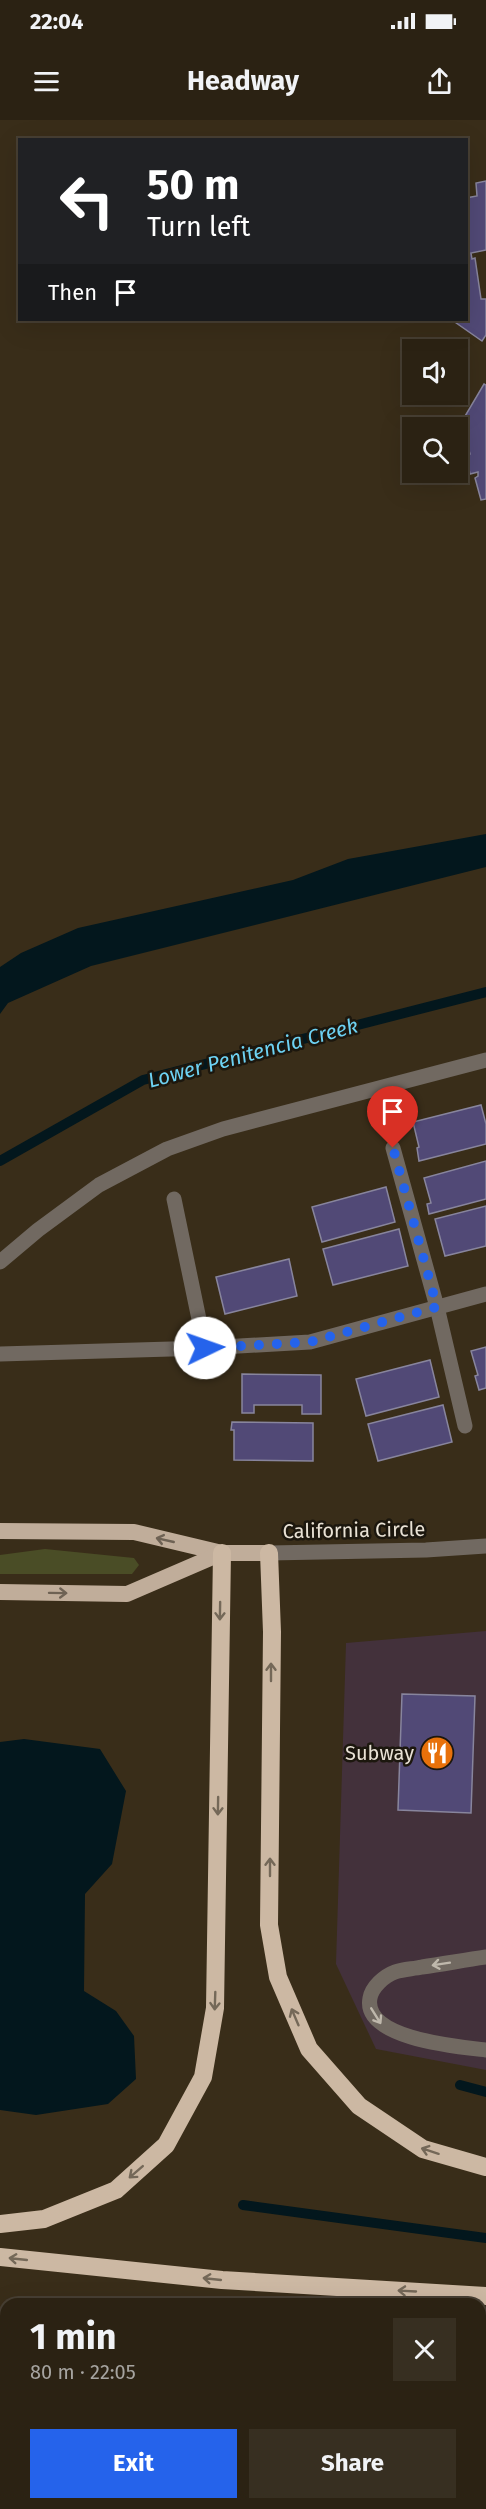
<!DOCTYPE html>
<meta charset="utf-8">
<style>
:root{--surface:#2b2213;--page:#372f21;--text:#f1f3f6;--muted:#a6a4a0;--line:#473f33;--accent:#2563eb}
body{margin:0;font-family:"Fira Sans",sans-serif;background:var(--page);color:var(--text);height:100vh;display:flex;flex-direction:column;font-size:22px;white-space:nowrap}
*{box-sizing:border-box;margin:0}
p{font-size:20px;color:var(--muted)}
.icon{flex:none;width:33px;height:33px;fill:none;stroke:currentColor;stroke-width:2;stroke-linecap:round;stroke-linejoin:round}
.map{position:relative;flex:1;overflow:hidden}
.details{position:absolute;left:0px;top:2178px;width:486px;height:212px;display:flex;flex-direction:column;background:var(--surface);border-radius:18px 18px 0 0;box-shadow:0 6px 24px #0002,0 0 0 2px var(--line)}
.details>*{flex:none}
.guide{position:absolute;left:18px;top:18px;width:450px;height:183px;border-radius:0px;box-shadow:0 6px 24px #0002,0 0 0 2px var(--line);background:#202124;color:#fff;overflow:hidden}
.tools{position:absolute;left:402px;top:219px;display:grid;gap:12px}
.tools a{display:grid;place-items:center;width:66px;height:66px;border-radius:0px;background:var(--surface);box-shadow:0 6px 24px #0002,0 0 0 2px var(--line);font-size:30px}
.pin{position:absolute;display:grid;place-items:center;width:51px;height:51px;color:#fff;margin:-62px -26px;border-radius:50% 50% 50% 0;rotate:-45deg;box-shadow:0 0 6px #0007}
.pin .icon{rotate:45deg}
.me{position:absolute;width:66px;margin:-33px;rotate:87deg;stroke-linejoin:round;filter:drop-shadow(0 0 4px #0008)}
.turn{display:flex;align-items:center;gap:21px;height:126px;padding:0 30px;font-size:27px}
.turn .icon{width:78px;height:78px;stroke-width:2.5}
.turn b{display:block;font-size:42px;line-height:51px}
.then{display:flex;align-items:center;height:57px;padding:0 30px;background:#0003;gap:12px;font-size:22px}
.round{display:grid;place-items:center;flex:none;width:63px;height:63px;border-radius:0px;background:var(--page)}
.overview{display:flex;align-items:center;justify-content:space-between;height:102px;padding:0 30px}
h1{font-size:36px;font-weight:700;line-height:45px}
.action{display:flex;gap:12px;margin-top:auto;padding:12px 30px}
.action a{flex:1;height:69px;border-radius:0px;background:var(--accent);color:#fff;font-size:24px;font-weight:700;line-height:69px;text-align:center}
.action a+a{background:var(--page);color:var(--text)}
.status{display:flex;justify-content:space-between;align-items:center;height:42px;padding:0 30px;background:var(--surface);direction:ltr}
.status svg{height:16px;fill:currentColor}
header{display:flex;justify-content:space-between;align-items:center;height:78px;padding:0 30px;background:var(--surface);font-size:27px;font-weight:700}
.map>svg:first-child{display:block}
.industrial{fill:#43313b}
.green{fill:#4a4d26}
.water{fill:#03171d}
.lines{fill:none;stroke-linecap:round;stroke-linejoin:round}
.stream{stroke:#03171d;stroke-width:10}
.building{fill:#514976;stroke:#88859d;stroke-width:1.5}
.service{stroke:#716961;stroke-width:15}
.minor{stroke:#716961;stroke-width:15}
.tertiary{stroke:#716961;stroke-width:15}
.trunk{stroke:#c0ad9a;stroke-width:16}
.motorway{stroke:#ccb8a3;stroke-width:18}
.oneway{stroke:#6e6254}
.oneway2{stroke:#746858}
.oneway3{stroke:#bfb8ac}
.route{stroke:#2563eb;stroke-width:10;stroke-dasharray:0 18}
.labels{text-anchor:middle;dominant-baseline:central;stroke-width:5;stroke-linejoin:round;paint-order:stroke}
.street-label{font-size:20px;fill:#e9e2d5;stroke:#1c170e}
.poi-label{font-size:20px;fill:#e9e2d5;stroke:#1c170e;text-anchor:end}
.water-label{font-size:21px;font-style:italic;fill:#6dd2f3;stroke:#1c170e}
</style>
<div class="status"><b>22:04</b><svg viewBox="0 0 49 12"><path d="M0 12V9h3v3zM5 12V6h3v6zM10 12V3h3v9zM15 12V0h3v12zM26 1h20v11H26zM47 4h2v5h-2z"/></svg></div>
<header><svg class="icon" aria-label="menu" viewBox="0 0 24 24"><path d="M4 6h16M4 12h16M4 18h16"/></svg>Headway<svg class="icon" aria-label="share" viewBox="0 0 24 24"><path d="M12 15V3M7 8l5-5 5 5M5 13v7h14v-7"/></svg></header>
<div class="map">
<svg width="486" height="2389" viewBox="0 0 486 2389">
<rect width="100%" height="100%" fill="#392d19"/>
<path class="industrial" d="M486 1511V1950L376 1929 336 1844 346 1523Z"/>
<path class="green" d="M45 1429 134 1438 139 1445 132 1454H0V1435Z"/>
<g class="water">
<path d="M486 714V747L91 846 8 883 0 894V847L21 833 78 808 293 760 348 739Z"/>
<path d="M24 1619 100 1629 126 1671 112 1744 85 1774 84 1871 116 1891 134 1916 136 1959 108 1984 36 1995 0 1990V1622Z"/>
</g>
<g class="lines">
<g class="stream">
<path d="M0 1041 143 960 486 872"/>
<path d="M460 1965 486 1972"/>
<path d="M243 2085 486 2118"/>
</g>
</g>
<g class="building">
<path d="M486 61V130L471 133 472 139 475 138 481 179H486V215L482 221 452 200H466V78L477 76 476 63Z"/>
<path d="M484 264 486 265V379L481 380 475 358 478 356V352L470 354 466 335 470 334 464 312 458 308Z"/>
<path d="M481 985 486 1004V1024L419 1041 417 1028 419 1027 413 1002Z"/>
<path d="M486 1041V1079L429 1094 427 1084 431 1083 424 1058Z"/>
<path d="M386 1067 395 1102 322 1122 312 1087Z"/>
<path d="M486 1086V1126L445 1136 435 1099Z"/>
<path d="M399 1109 408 1146 333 1165 323 1129Z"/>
<path d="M289 1139 297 1176 225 1194 216 1157Z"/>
<path d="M486 1227V1268L479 1270 475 1256 478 1255 471 1231Z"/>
<path d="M430 1240 439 1277 366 1296 356 1259Z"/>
<path d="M242 1254 321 1255V1294H302V1285H254V1293H242Z"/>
<path d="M443 1285 452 1322 378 1341 368 1304Z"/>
<path d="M232 1302 313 1303V1341L234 1340V1310H231Z"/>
<path d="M402 1574 475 1576 471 1693 398 1690Z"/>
</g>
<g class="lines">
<g class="service">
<path d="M174 1079 205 1228"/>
<path d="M0 1142 38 1110 99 1065 167 1029 223 1009 486 940"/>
<path d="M486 1837C465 1840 443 1844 422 1847 413 1849 403 1849 395 1852 384 1856 372 1867 370 1878 362 1919 460 1927 486 1930"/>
</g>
<g class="minor">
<path d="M393 1028 437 1187 465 1306"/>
<path d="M0 1234 205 1228 310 1222 486 1174"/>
</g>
<path class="tertiary" d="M269 1433 426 1430 486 1426"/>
<g class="trunk">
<path d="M0 1411 134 1412 222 1433H269"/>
<path d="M0 1472 127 1474 222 1433"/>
</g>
<g class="motorway">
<path d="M269 1433 272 1512 269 1805 278 1857 309 1929 359 1986 423 2029 486 2047"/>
<path d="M0 2104 44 2099 116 2070 166 2025 203 1957 215 1888 222 1433"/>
<path d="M0 2137 222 2160 486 2176"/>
<path d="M0 2219H6"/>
<path d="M480 2264H486"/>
<path d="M0 2346H6"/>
<path d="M0 2374H6"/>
<path d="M341 2384 440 2386"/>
<path d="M428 2385 469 2389"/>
</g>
</g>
<defs><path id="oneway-shaft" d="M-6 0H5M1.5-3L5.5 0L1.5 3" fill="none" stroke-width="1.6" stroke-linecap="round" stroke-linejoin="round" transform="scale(1.5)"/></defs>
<g class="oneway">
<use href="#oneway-shaft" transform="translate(165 1420) rotate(-167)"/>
<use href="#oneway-shaft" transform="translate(58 1473) rotate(1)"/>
</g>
<g class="oneway2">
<use href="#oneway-shaft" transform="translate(220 1491) rotate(91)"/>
<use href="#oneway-shaft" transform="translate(271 1552) rotate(-90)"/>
<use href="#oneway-shaft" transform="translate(218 1686) rotate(91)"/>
<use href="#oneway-shaft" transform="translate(270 1747) rotate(-90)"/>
<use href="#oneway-shaft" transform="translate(215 1881) rotate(92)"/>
<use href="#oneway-shaft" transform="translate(295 1897) rotate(-113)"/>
<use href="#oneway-shaft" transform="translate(430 2031) rotate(-162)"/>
<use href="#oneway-shaft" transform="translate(136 2052) rotate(139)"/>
<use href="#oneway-shaft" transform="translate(18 2139) rotate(-174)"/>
<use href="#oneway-shaft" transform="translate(212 2159) rotate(-174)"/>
<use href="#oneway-shaft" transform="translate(407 2171) rotate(-177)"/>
</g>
<g class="oneway3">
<use href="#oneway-shaft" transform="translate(441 1844) rotate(171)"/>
<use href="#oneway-shaft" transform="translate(376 1896) rotate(58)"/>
</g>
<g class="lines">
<path class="route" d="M205 1228 310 1222 437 1187 393 1028"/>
</g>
<defs>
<symbol id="restaurant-disc" viewBox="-11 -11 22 22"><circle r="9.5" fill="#e8710a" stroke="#1c170e"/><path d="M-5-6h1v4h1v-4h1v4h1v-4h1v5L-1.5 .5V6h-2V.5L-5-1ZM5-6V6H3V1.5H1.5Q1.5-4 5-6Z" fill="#fff"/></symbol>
</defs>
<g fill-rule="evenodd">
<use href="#restaurant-disc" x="418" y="1614" width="38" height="38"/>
</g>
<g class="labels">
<g class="street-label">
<text transform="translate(354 1410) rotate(-1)">California Circle</text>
</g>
<g class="poi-label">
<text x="414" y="1633">Subway</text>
</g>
<g class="water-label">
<text transform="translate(253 933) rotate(-15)">Lower Penitencia Creek</text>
</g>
</g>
</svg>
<div class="tools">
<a><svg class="icon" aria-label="sound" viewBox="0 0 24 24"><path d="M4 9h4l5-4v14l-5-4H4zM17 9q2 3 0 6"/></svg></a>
<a><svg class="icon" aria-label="search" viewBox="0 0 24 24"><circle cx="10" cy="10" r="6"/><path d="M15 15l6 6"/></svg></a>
</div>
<div class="pin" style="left:393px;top:1028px;background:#d93025"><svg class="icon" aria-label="arrive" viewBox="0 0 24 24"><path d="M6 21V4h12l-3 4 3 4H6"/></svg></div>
<svg class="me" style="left:205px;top:1228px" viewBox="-20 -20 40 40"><circle r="19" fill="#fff"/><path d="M0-13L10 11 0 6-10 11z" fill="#2563eb"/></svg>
<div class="guide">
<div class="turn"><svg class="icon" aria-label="left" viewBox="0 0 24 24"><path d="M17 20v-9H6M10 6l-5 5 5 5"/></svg><div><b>50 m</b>Turn left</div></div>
<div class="then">Then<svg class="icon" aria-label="arrive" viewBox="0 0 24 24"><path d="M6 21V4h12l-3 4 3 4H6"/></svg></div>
</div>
<section class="details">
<div class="overview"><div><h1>1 min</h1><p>80 m · 22:05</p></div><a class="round"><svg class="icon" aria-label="close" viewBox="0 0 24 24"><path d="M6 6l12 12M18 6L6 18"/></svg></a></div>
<div class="action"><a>Exit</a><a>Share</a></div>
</section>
</div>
